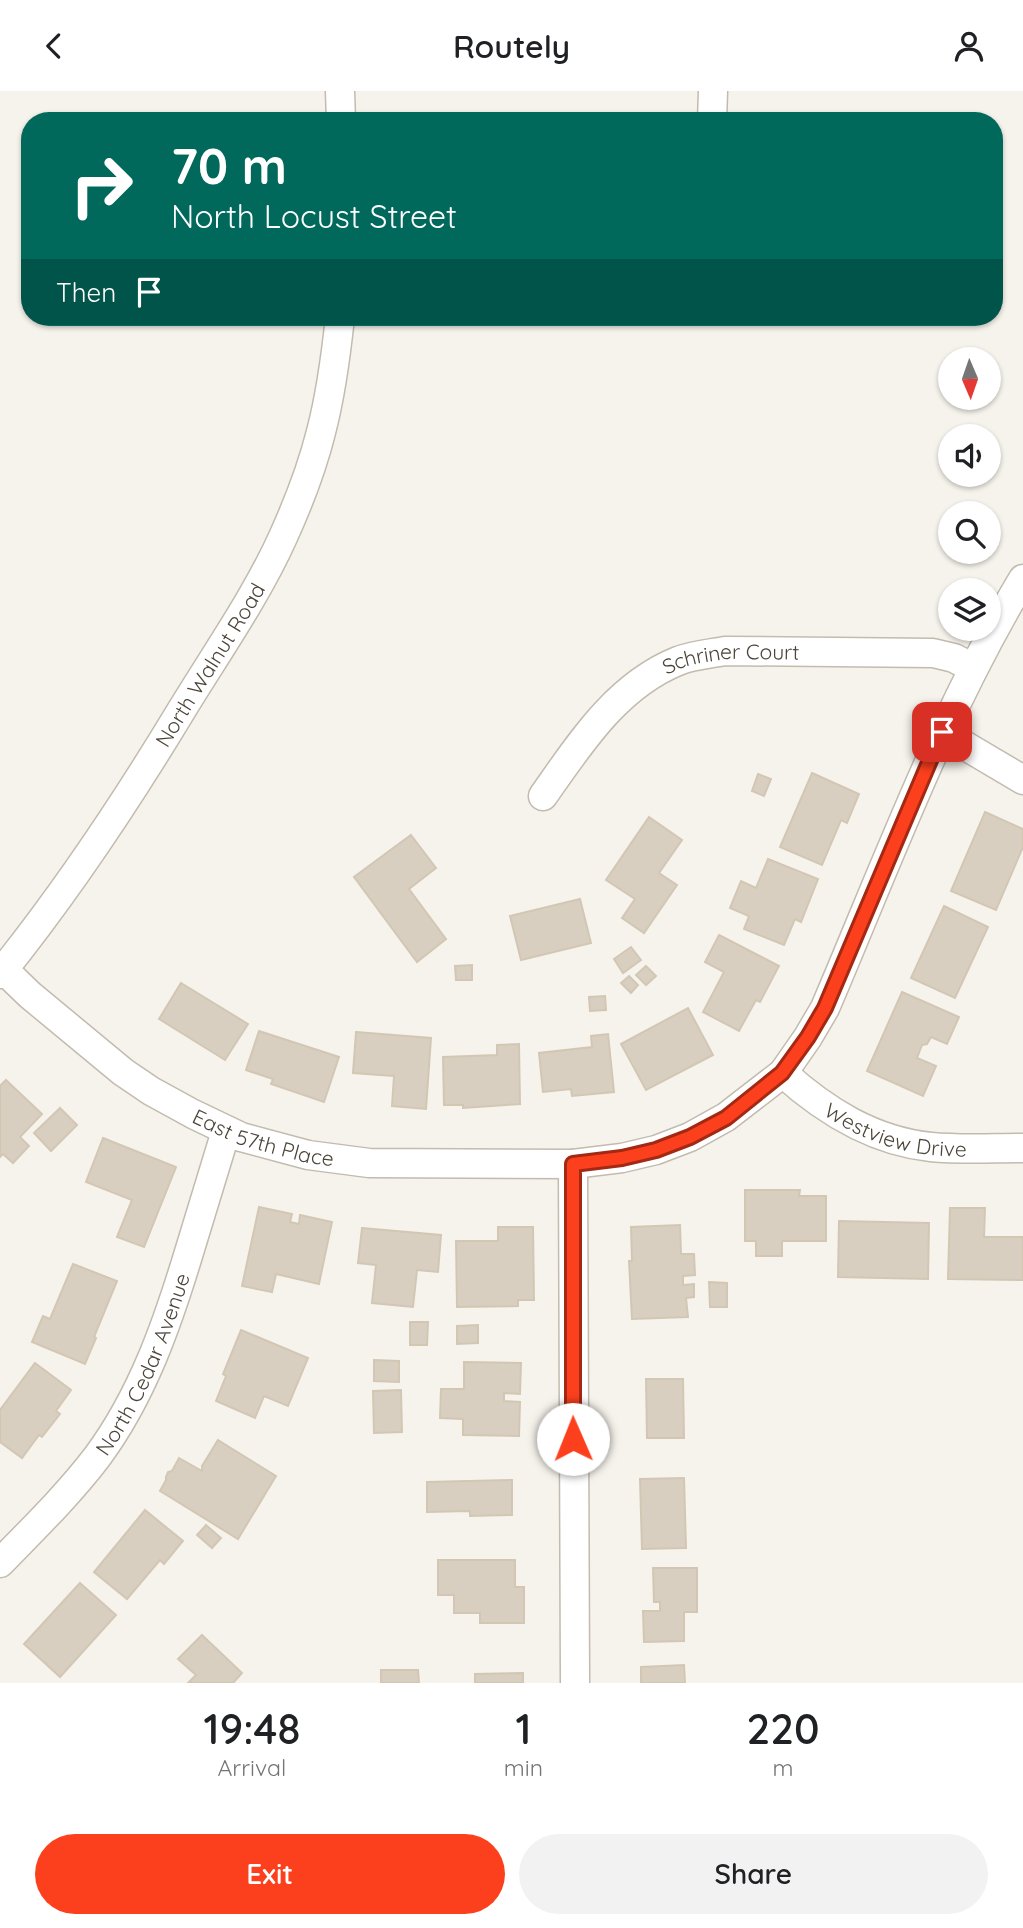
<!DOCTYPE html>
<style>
:root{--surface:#fff;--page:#f2f2f2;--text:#202124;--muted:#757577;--accent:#fc3f1d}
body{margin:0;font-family:Quicksand,sans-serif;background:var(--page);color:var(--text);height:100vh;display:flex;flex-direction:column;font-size:26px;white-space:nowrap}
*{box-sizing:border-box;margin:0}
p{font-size:23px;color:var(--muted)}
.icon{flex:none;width:38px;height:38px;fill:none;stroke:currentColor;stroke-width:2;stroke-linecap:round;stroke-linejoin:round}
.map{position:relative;height:1592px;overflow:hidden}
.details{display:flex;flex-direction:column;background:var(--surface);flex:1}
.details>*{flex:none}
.banner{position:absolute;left:21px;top:21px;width:982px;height:214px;border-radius:28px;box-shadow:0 2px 5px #0004;background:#00695c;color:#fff;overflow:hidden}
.needle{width:46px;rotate:178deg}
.buttons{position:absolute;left:938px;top:256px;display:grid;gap:14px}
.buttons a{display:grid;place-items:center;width:63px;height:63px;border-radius:50%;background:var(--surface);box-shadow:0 2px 5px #0004;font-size:35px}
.pin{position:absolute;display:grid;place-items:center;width:60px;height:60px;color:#fff;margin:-30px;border-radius:14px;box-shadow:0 4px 10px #0006}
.me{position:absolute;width:77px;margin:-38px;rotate:359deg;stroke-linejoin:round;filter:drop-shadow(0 0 5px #0008)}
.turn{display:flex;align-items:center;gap:24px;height:147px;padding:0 35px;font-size:32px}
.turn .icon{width:91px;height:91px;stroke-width:2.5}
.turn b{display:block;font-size:49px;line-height:60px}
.then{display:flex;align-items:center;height:66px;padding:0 35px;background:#0003;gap:14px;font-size:26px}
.eta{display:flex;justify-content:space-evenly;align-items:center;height:119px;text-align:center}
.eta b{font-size:42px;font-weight:600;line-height:49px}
.action{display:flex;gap:14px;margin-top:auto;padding:14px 35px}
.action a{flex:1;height:80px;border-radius:42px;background:var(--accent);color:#fff;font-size:28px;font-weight:600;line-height:80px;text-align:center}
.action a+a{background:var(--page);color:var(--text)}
header{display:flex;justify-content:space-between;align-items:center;height:91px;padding:0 35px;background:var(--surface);font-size:32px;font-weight:600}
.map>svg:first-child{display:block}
.building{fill:#d8cfc1;stroke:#d3c7b4;stroke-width:2}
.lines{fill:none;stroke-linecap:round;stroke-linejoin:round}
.minor-casing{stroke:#c2bbae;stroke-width:31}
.minor{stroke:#fff;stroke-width:28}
.route-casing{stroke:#a42913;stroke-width:18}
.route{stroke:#fc3f1d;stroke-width:12}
.labels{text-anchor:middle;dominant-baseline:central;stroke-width:6;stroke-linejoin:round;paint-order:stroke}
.street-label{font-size:21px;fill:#4b4439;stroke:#fff}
</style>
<header><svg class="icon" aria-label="back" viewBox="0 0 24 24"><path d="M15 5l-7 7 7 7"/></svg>Routely<svg class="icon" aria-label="person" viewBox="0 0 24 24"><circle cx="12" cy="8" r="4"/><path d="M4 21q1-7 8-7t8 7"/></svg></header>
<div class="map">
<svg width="1023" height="1592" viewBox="0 0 1023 1592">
<rect width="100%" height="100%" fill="#f6f3ec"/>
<g class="building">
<path d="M812 682 859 703 847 732 841 729 822 774 780 756Z"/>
<path d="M758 683 771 688 764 705 752 700Z"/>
<path d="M985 721 1023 738V756L996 819 951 800Z"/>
<path d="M649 726 682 749 659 782 677 794 644 842 622 827 635 808 606 789Z"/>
<path d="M411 744 436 777 409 798 446 848 417 871 354 786Z"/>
<path d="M768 768 818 788 801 831 795 828 784 854 744 838 749 825 730 817 741 790 756 797Z"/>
<path d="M580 808 591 852 521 869 510 825Z"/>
<path d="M944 815 988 836 955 907 911 887Z"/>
<path d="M719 844 779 875 760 911 756 909 739 940 703 921 724 881 705 871Z"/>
<path d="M631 856 641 869 623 882 614 868Z"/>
<path d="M472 874V889H456L455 875Z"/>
<path d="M646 875 656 885 646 894 636 884Z"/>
<path d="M629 885 638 894 631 902 621 892Z"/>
<path d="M181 892 248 933 225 969 159 928Z"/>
<path d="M902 901 959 926 947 953 931 946 927 953 922 954 917 967 936 975 923 1005 867 980Z"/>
<path d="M605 905 606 919 590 920 589 906Z"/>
<path d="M688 917 713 964 646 999 621 953Z"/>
<path d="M259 940 339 966 324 1011 271 993 273 988 246 979Z"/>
<path d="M356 941 431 947 426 1018 392 1015 394 985 353 982Z"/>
<path d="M608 943 614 1001 572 1005 571 998 543 1001 539 962 592 956 591 945Z"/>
<path d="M519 953 520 1013 463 1017V1014H444L443 966 497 964V954Z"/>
<path d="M6 989 42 1023 20 1046 29 1055 13 1072 3 1063 0 1066V995Z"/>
<path d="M60 1017 77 1034 51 1060 34 1042Z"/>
<path d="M103 1047 176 1076 144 1156 117 1146 132 1109 86 1091Z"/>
<path d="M745 1099H800L799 1105H826V1150H782V1165H756V1150H745Z"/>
<path d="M259 1116 292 1123 290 1131 299 1133 300 1124 332 1131 319 1193 276 1183 272 1201 242 1195Z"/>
<path d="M950 1117H985L984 1146H1023V1189L948 1188Z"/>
<path d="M839 1130 929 1132 928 1188 838 1186Z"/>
<path d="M680 1134 681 1163H694L695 1184 683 1185V1194L694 1193V1206L686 1207 688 1226 632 1228 629 1170H632L631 1136Z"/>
<path d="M498 1136H533L534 1209H518V1215L457 1216 456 1150H498Z"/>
<path d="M362 1137 441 1144 438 1181 417 1179 413 1216 372 1212 376 1174 358 1172Z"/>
<path d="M73 1173 117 1190 94 1246 96 1247 85 1273 32 1251 43 1225 50 1228Z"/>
<path d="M709 1191 727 1192V1216H710Z"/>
<path d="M410 1231H428L427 1254H410Z"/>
<path d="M478 1234V1252L457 1253V1235Z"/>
<path d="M241 1239 308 1267 288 1315 264 1305 255 1327 216 1310 226 1285 223 1283Z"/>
<path d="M374 1269 399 1270V1291L374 1290Z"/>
<path d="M464 1271 521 1272 520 1303 504 1302V1310L520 1311 519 1345 463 1344V1328L440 1327 441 1298H464Z"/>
<path d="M35 1272 71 1299 56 1320 60 1323 42 1346 39 1344 22 1367 0 1351V1319Z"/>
<path d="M646 1288H683L684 1347H647Z"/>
<path d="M401 1299 402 1341 374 1342 373 1300Z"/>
<path d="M218 1349 276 1385 238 1448 160 1400 166 1389V1386L168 1381 172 1380 179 1367 202 1380V1375Z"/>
<path d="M684 1387 686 1457 642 1458 640 1388Z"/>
<path d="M512 1389V1424L470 1425V1420L427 1421V1391Z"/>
<path d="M145 1419 183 1450 164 1473 160 1469 127 1508 94 1481Z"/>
<path d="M206 1434 221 1447 212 1457 197 1444Z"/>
<path d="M438 1469H515V1496H524V1532H480V1522H454V1504H438Z"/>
<path d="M653 1477H697V1521H684V1550L644 1551 643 1520H660V1511H654Z"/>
<path d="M80 1492 116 1524 60 1586 24 1553Z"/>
<path d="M202 1544 242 1582 233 1592H188L196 1584 178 1568Z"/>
<path d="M684 1574 685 1592H641V1576Z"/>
<path d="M381 1579H418L419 1592H381Z"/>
<path d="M523 1582V1592H475V1583Z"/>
</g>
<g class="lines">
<defs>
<g id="minor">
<path d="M340 0 341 30"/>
<path d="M712 30 713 0"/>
<path d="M942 641 1023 689"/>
<path id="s1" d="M543 705C579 654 616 595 678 570 693 564 709 563 725 560L933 562 954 567 973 577"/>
<path id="s2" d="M3 878 30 904 123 981 151 1000 193 1023 241 1046 308 1064 369 1072 573 1073 622 1067 656 1059 690 1046 726 1026 783 982 808 946 825 917C887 772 942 623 1023 488"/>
<path id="s3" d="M0 883C67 800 126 711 181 620 215 564 256 506 283 446 298 413 312 377 321 341 331 303 336 264 340 226"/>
<path id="s4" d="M783 982C825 1020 873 1050 931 1056 961 1059 992 1057 1023 1057"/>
<path d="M573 1073 575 1592"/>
<path id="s5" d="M0 1472C33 1438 68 1404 97 1366 143 1304 168 1231 190 1158 202 1118 214 1079 226 1040"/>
</g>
</defs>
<use href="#minor" class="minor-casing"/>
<use href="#minor" class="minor"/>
</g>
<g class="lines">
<defs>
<path id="route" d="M573 1348V1073L622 1067 656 1059 690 1046 726 1027 782 982 808 946 825 917 942 641"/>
</defs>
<use href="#route" class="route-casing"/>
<use href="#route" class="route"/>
</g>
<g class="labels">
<g class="street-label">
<text stroke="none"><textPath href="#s1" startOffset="247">Schriner Court</textPath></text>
<text stroke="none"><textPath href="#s3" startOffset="374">North Walnut Road</textPath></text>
<text stroke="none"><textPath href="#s4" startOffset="130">Westview Drive</textPath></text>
<text stroke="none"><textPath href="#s2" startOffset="315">East 57th Place</textPath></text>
<text stroke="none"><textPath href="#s5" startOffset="248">North Cedar Avenue</textPath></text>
</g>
</g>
</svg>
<div class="buttons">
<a><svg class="needle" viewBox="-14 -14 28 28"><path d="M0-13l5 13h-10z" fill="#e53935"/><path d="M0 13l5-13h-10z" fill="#757577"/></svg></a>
<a><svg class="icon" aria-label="sound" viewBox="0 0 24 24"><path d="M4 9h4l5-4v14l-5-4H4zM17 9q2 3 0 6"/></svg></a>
<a><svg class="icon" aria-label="search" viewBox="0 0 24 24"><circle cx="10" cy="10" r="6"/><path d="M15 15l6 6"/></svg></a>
<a><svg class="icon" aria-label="layers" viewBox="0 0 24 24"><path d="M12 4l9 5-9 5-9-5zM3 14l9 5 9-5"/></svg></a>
</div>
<div class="pin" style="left:942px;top:641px;background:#d93025"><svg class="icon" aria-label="arrive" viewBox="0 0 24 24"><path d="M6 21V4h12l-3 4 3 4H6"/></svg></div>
<svg class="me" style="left:573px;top:1348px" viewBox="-20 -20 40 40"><circle r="19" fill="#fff"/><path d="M0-13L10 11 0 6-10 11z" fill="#fc3f1d"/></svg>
<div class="banner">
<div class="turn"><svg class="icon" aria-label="right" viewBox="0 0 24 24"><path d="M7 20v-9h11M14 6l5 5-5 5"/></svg><div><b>70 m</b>North Locust Street</div></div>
<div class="then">Then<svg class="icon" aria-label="arrive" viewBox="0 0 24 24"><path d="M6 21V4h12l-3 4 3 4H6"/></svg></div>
</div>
</div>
<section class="details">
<div class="eta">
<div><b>19:48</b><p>Arrival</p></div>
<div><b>1</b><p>min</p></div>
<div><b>220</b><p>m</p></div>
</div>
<div class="action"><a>Exit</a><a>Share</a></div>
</section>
